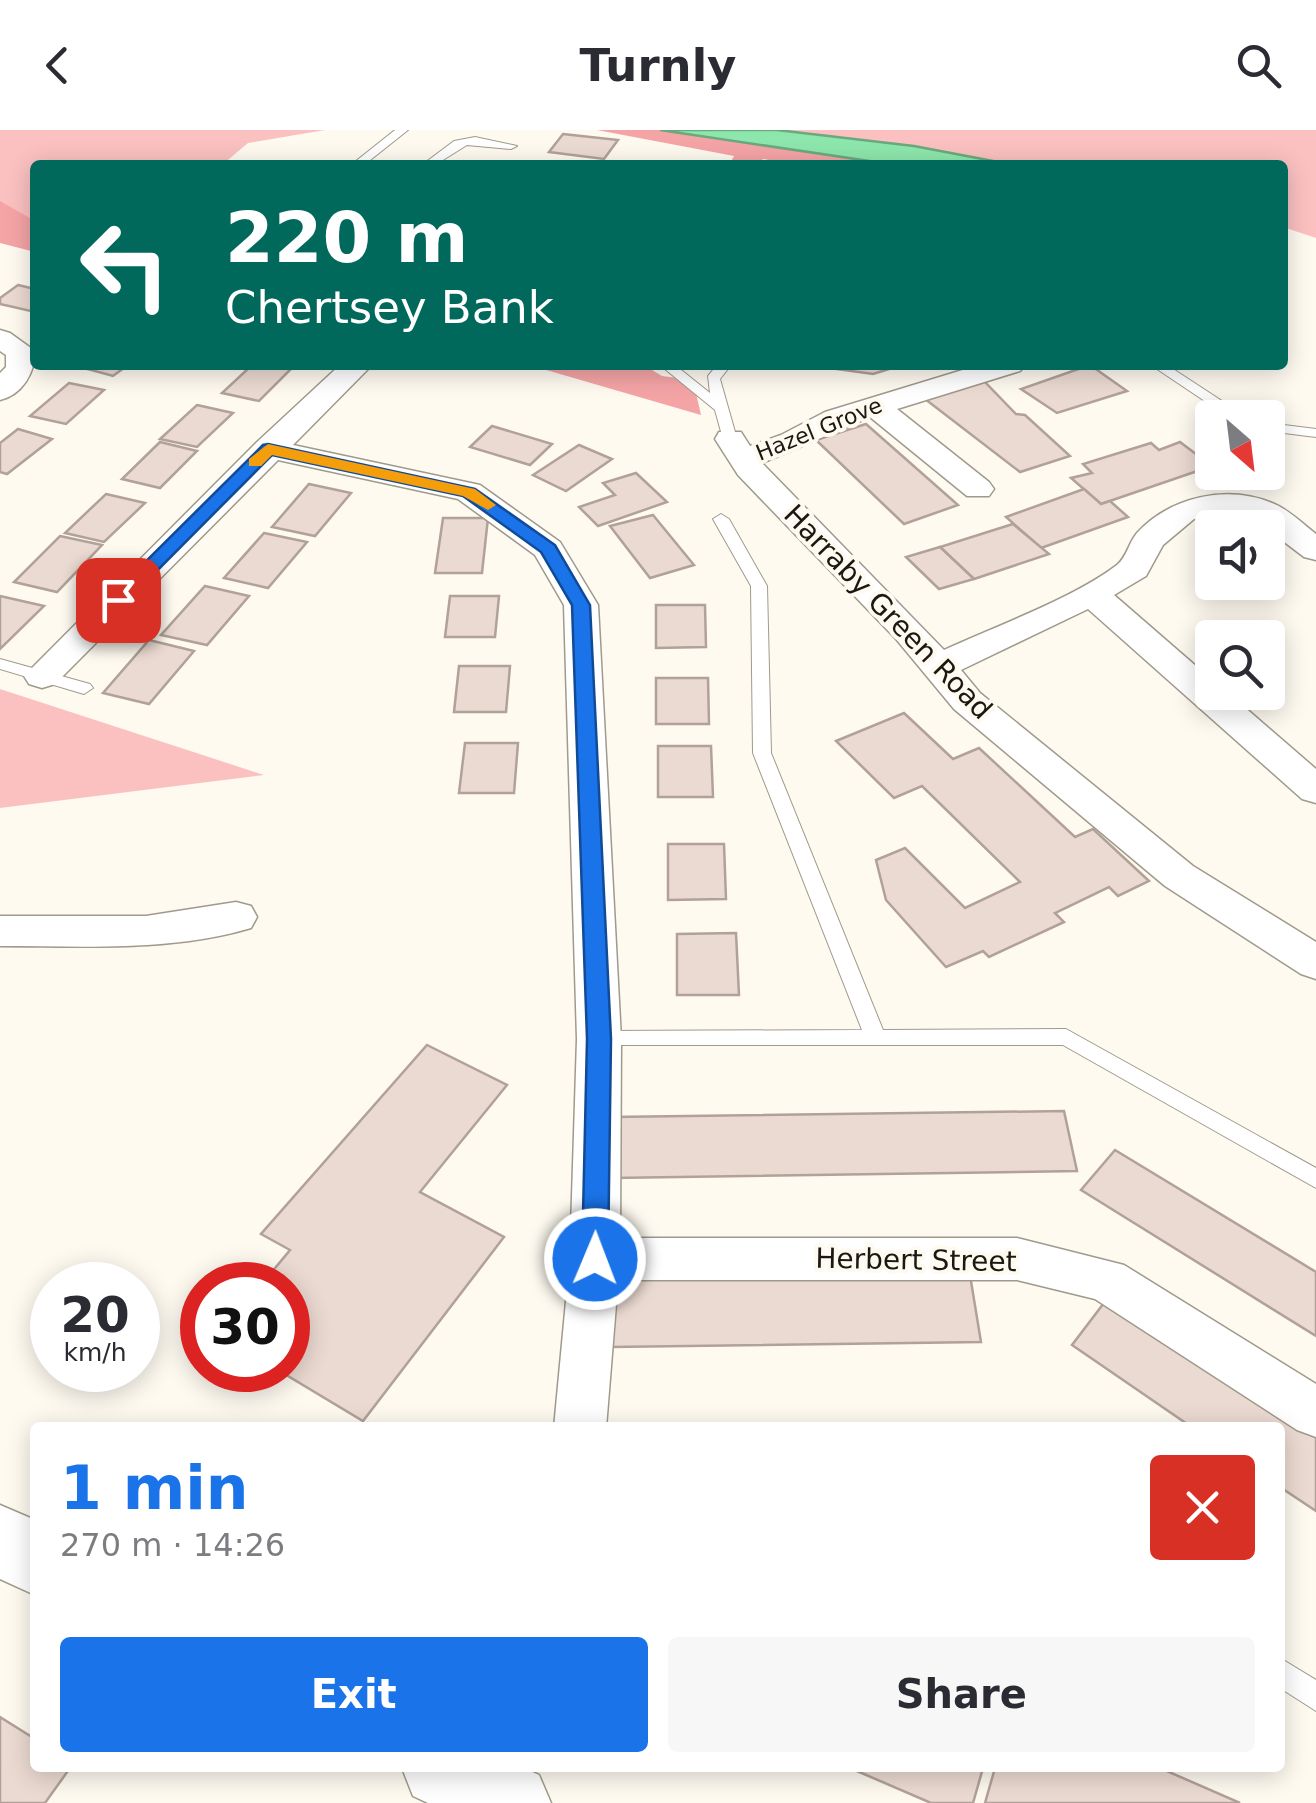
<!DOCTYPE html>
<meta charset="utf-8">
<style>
:root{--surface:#fff;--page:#f7f7f7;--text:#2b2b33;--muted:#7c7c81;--accent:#1a73e8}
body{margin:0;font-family:"DejaVu Sans",sans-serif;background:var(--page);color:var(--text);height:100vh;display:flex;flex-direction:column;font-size:38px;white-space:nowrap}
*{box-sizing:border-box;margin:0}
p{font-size:32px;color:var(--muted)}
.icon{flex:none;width:55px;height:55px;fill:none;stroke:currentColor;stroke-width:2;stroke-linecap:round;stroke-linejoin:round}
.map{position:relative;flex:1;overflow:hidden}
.details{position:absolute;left:30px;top:1292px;width:1255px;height:350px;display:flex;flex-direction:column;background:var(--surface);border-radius:10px;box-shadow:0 5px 25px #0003}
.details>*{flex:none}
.hud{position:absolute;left:30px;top:30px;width:1258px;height:210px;border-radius:10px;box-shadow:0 5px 25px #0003;background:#00695c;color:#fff;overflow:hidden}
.needle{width:65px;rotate:152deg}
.buttons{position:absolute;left:1195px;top:270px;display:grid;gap:20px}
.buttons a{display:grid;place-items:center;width:90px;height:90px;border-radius:10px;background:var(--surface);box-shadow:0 5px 25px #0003;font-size:50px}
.speed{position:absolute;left:30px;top:1132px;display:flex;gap:20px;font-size:50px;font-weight:700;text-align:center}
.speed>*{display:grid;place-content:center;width:130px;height:130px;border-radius:50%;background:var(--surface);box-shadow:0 5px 25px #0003;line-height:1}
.speed small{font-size:25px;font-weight:400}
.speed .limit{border:15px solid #d22;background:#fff;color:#111}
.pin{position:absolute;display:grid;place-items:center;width:85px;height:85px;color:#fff;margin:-42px;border-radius:20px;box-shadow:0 5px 15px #0006}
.me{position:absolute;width:110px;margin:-55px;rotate:1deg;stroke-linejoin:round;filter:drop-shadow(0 0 8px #0008)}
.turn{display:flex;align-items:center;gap:35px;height:210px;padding:0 30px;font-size:45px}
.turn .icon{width:130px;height:130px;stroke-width:2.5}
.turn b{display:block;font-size:70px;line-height:85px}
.round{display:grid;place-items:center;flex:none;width:105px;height:105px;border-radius:10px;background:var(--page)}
.summary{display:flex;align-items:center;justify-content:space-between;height:170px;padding:0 30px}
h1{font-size:60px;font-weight:600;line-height:75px;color:var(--accent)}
.cta{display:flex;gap:20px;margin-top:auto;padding:20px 30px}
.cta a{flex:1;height:115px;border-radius:10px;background:var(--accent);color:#fff;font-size:40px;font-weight:600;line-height:115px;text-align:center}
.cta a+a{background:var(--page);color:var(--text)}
header{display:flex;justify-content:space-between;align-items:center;height:130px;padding:0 30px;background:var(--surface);font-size:45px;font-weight:600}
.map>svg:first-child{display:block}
.green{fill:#fbc1c1}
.forest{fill:#f5a4a6}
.water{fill:#8de7ac;stroke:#6aa97e;stroke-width:2.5}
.building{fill:#ebdad1;stroke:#b1a198;stroke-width:2.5}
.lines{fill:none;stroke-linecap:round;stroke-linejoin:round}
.service-casing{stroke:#a09a8b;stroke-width:2}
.minor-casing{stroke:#a09a8b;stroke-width:3}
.primary-casing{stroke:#a09a8b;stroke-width:3}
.service{fill:#fff;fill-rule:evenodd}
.minor{fill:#fff;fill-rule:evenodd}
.primary{fill:#fff;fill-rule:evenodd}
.route{fill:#1a73e8;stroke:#114b97;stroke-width:2.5}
.slow{fill:#f59e0b}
.labels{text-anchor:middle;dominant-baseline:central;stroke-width:8;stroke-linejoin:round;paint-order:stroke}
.far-street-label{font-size:22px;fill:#1a1812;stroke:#fefaf0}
.street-label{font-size:28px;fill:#1a1812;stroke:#fefaf0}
</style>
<header><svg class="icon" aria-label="back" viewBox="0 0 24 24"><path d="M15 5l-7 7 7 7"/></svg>Turnly<svg class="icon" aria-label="search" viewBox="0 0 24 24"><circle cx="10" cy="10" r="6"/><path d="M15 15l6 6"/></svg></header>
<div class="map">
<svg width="1316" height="1673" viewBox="0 0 1316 1673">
<rect width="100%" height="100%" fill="#fefaf0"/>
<g class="green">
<path d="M0 0H325L248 13 222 35C201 35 123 30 110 35H35V107L0 113Z"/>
<path d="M777 0H1316V108L1283 97 1282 35H974Z"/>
<path d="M0 559 264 645 0 678Z"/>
</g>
<g class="forest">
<path d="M597 0H660L896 35H799L763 29 758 35H729L734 26Z"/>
<path d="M0 71 35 91V122L0 113Z"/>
<path d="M529 235H644L662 246 693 250 701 285Z"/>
</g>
<path class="water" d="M660 0H777L914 16 1014 35H896Z"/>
<g class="building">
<path d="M563 4 618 10 604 29 549 22Z"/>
<path d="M18 155 35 159V182L0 174V168Z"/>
<path d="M83 235H128L113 246 80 237Z"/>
<path d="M252 235 292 238 259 271 222 263Z"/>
<path d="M808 235H902L873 244Z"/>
<path d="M1090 235 1127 261 1057 283 1021 259Z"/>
<path d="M984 251 1016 284 1025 285 1070 326 1020 342 925 269Z"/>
<path d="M69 253 104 260 66 294 30 286Z"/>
<path d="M197 275 233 283 197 317 160 309Z"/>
<path d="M866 294 958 375 904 394 816 310Z"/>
<path d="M492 296 552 314 530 335 470 317Z"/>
<path d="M18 299 52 309 7 344 0 342V313Z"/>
<path d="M160 312 197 321 160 358 122 349Z"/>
<path d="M1180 312 1212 336 1101 374 1071 348 1092 343 1083 334 1151 313 1159 320Z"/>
<path d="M579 315 612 329 566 361 533 345Z"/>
<path d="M636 343 667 372 598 396 579 377 615 365 603 353Z"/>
<path d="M309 354 351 363 315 406 272 397Z"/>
<path d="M1084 359 1101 374 1110 371 1128 387 1041 418 1006 387Z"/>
<path d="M106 364 145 373 104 412 65 403Z"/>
<path d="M653 385 694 435 650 448 610 396Z"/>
<path d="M443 388H488L482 443H435Z"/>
<path d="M1013 394 1049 424 974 449 940 417Z"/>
<path d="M264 403 307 412 268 458 224 448Z"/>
<path d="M60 406 102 415 57 462 14 452Z"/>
<path d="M940 417 974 449 939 459 906 427Z"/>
<path d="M205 456 249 466 207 515 161 505Z"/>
<path d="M0 466 44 476 0 519Z"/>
<path d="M450 466H499L495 507H445Z"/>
<path d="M656 475H705L706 517 656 518Z"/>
<path d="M149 510 194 521 149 574 103 563Z"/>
<path d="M459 536H510L506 582H454Z"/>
<path d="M656 548H708L709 594H656Z"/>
<path d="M904 583 953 629 979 618 1075 707 1093 699 1149 751 1118 766 1109 757 1055 783 1064 792 989 827 983 821 946 837 886 770 876 730 905 718 965 778 1020 752 922 656 894 668 836 611Z"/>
<path d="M465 613H518L514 663H459Z"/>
<path d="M658 616H711L713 667H658Z"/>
<path d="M668 714H724L726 769 668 770Z"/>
<path d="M736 803 739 865H677V804Z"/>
<path d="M427 915 507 955 420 1062 504 1107 363 1291 278 1240H288V1155H261L290 1120 261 1104Z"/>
<path d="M1064 981 1077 1041 611 1048V987Z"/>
<path d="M1115 1020 1316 1142V1206L1081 1060Z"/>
<path d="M969 1139 981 1212 612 1217 613 1143Z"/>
<path d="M1107 1169 1316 1307V1381L1280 1357V1298H1193L1072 1215Z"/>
<path d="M0 1587 35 1609V1638H70L45 1673H0Z"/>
<path d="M850 1638H983L973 1673H931Z"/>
<path d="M995 1638H1160L1240 1673H985Z"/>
</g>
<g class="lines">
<defs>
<g id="service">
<path d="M395 0H408L364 35H351Z"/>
<path d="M475 7 517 16 511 19 467 15 435 35H422L454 11Z"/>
<path d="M660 235H675L710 263 708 246 717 235H731L720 249 737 309 735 312 723 309 715 280Z"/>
<path d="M1151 235H1167L1248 288H1230Z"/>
<path d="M1268 293 1316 299V307L1268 301Z"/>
<path d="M721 384 729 389 767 456 771 623 883 900 1066 899 1316 1038V1058L1063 915H592L589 909 592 903 599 901 862 900 753 623 751 456 713 389Z"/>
<path d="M0 529 90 554 93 558 84 564 0 539Z"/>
<path d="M1280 1528 1316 1550V1581L1280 1558Z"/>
</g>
<g id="minor">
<path d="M0 200 10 203 35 221C35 243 22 265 0 270V243L6 237V225L0 221Z"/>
<path d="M340 235H372L293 315 480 355 560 412 598 475 621 909 620 1108H1017L1124 1135 1316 1254V1307L1297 1300 1095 1169 1017 1150H618L606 1298H554L570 1129 577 909 564 475 535 425 458 369 278 330 55 554 42 558 29 554 24 546 257 312Z"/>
<path d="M979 235H1025L1020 241 897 279 989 352 994 359 989 366H967L870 287 762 333 944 520C996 496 1072 469 1117 435 1127 427 1129 412 1137 403 1170 367 1227 354 1272 373 1288 379 1303 394 1316 404V430L1304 427 1253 388 1224 383 1194 389 1163 415 1146 446 1114 465 1212 550V562H1227L1316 639V673L1302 669 1088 479 961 540 980 563 1193 736 1316 812V849L1301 844 1165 756 954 579 896 509 738 345 715 309 719 302H741L750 316 781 305 825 282Z"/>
<path d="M236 772 251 776 257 787 251 798C170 822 83 816 0 816V786H146Z"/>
</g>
<g id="primary">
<path d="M0 1375 35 1390V1465L0 1449Z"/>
<path d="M402 1638H524L539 1645 551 1673H428L413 1666Z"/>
</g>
</defs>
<use href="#service" class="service-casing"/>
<use href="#minor" class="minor-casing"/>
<use href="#primary" class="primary-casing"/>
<use href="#service" class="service"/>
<use href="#minor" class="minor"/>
<use href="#primary" class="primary"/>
</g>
<path class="route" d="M268 314 475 359 555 415 590 475 611 909 608 1129 604 1137 595 1140 586 1137 582 1129 587 909 572 475 541 422 463 366 272 325 124 474H111V466L263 315Z"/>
<path class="slow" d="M268 314 475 359 496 375 488 380 463 366 272 325 261 336H249V329Z"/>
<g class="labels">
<g class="far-street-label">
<text transform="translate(819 299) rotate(-22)">Hazel Grove</text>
</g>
<g class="street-label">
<text transform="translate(888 482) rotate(46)">Harraby Green Road</text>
<text transform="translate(916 1130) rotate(1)">Herbert Street</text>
</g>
</g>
</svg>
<div class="buttons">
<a><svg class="needle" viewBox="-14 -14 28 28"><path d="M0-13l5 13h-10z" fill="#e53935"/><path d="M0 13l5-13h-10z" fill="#7c7c81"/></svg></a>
<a><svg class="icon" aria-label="sound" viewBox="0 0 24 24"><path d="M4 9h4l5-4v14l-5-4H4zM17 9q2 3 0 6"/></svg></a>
<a><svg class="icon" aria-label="search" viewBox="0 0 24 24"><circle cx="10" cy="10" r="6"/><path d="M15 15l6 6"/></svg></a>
</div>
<div class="speed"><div>20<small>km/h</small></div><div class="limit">30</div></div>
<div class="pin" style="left:118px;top:470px;background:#d93025"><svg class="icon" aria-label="arrive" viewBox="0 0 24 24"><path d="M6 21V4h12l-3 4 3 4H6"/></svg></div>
<svg class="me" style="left:595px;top:1129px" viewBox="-20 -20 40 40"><circle r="17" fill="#1a73e8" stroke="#fff" stroke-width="3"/><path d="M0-11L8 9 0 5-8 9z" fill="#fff"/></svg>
<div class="hud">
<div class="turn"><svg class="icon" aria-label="left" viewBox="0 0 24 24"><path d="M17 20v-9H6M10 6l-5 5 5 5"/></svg><div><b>220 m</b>Chertsey Bank</div></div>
</div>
<section class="details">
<div class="summary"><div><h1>1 min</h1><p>270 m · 14:26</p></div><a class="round" style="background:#d93025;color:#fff"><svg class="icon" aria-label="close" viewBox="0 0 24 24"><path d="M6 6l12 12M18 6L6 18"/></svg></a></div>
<div class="cta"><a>Exit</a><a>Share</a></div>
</section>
</div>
